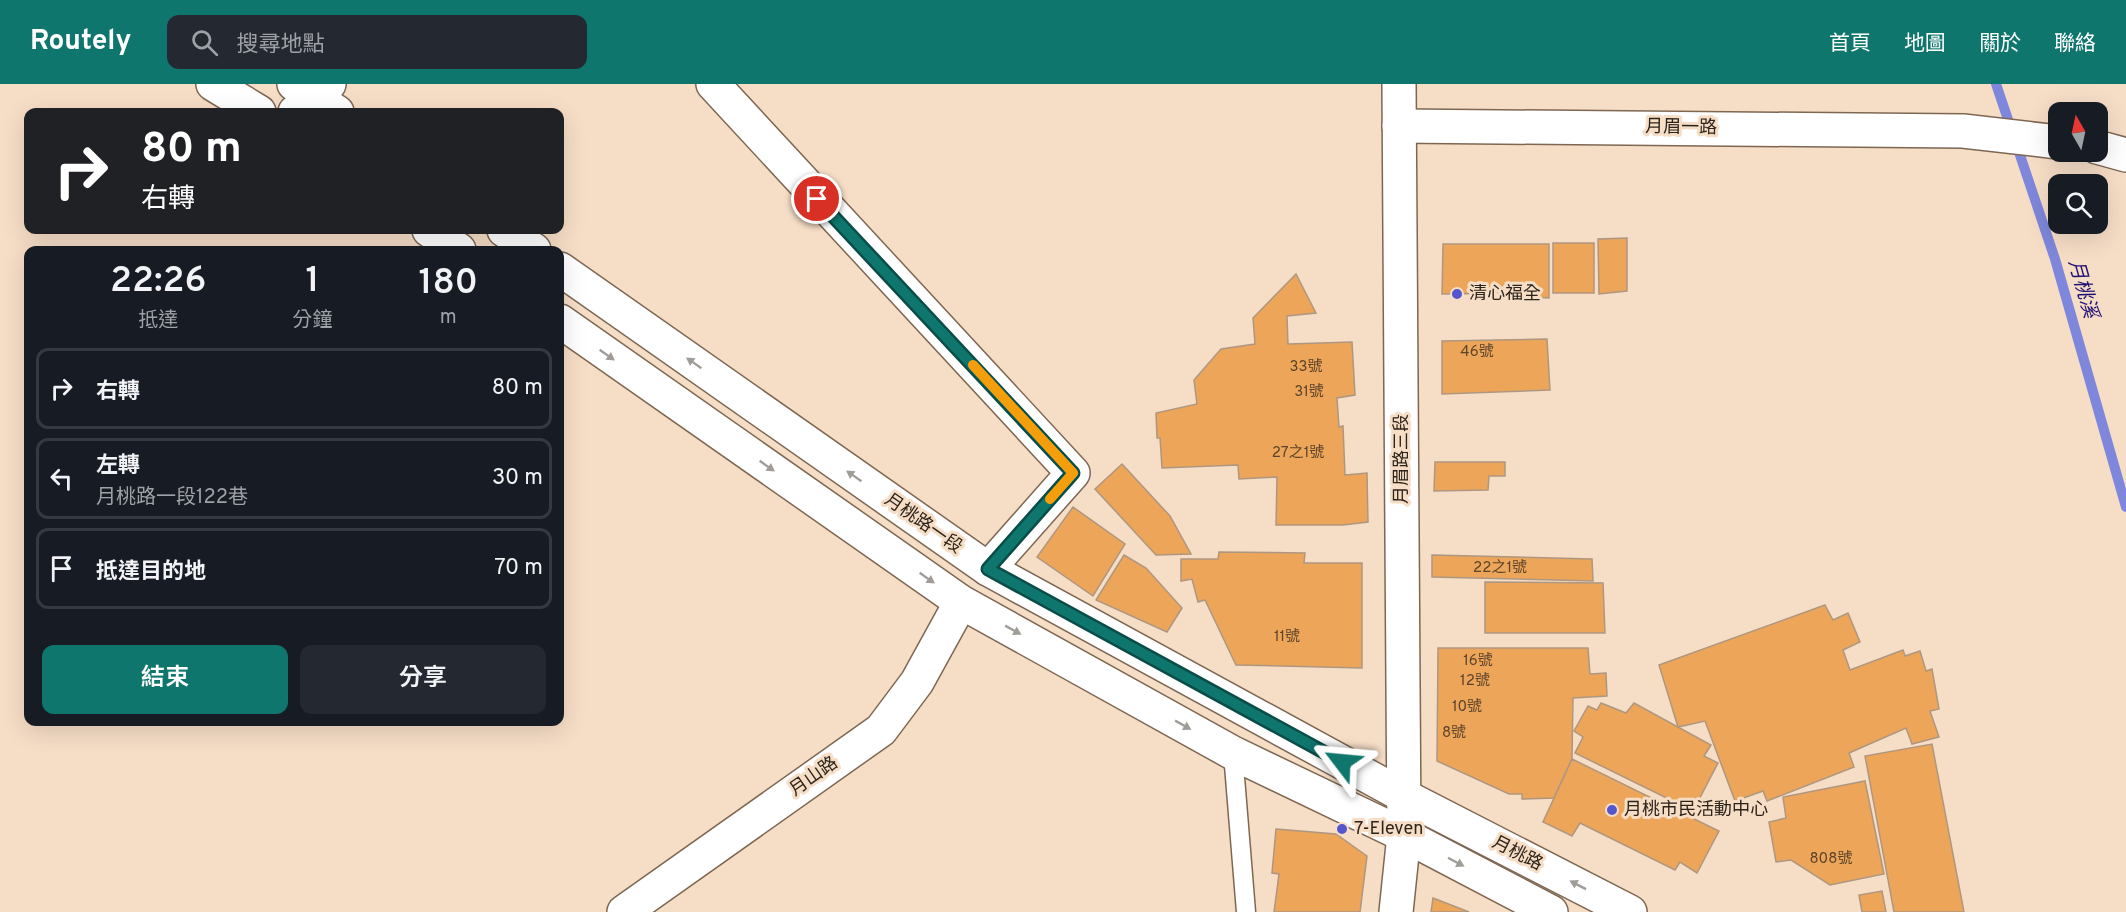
<!DOCTYPE html>
<html lang="zh-TW">
<meta charset="utf-8">
<style>
:root{--surface:#171b24;--page:#242831;--text:#f1f3f6;--muted:#9ea1a6;--line:#363941;--accent:#0f766e}
body{margin:0;font-family:Overpass,"Noto Sans TC",sans-serif;background:var(--page);color:var(--text);height:100vh;display:flex;flex-direction:column;font-size:22px;white-space:nowrap}
*{box-sizing:border-box;margin:0}
p{font-size:20px;color:var(--muted)}
.icon{flex:none;width:33px;height:33px;fill:none;stroke:currentColor;stroke-width:2;stroke-linecap:round;stroke-linejoin:round}
.map{position:relative;flex:1;overflow:hidden}
.panel{position:absolute;left:24px;top:162px;width:540px;height:480px;display:flex;flex-direction:column;background:var(--surface);border-radius:12px;box-shadow:0 6px 24px #0002}
.panel>*{flex:none}
.hud{position:absolute;left:24px;top:24px;width:540px;height:126px;border-radius:12px;box-shadow:0 6px 24px #0002;background:#202124;color:#fff;overflow:hidden}
.needle{width:39px;rotate:351deg}
.tools{position:absolute;left:2048px;top:18px;display:grid;gap:12px}
.tools a{display:grid;place-items:center;width:60px;height:60px;border-radius:12px;background:var(--surface);box-shadow:0 6px 24px #0002;font-size:30px}
.pin{position:absolute;display:grid;place-items:center;width:51px;height:51px;color:#fff;margin:-26px;border:3px solid #fff;border-radius:50%;box-shadow:0 2px 6px #0007}
.me{position:absolute;width:66px;margin:-33px;rotate:299deg;stroke-linejoin:round;filter:drop-shadow(0 0 4px #0008)}
.turn{display:flex;align-items:center;gap:21px;height:126px;padding:0 18px;font-size:27px}
.turn .icon{width:78px;height:78px;stroke-width:2.5}
.turn b{display:block;font-size:42px;line-height:51px}
.eta{display:flex;justify-content:space-evenly;align-items:center;height:102px;text-align:center}
.eta b{font-size:36px;font-weight:600;line-height:42px}
.action{display:flex;gap:12px;margin-top:auto;padding:12px 18px}
.action a{flex:1;height:69px;border-radius:12px;background:var(--accent);color:#fff;font-size:24px;font-weight:600;line-height:69px;text-align:center}
.action a+a{background:var(--page);color:var(--text)}
ul{padding:0;list-style:none}
li{display:flex;align-items:center;gap:18px;height:81px;margin:0 12px 9px;padding:0 6px;border:3px solid var(--line);border-radius:12px}
li div{flex:1}
li b{display:block;font-size:22px}
li em{font-style:normal}
header{display:flex;align-items:center;gap:36px;box-sizing:border-box;height:84px;padding:0 30px;background:var(--accent);color:#fff}
header strong{font-size:28px}
nav{display:flex;gap:33px;margin-inline-start:auto;font-size:21px}
.search{width:420px;height:54px;background:var(--page);display:flex;align-items:center;gap:15px;box-sizing:border-box;padding:0 21px;border-radius:12px;color:var(--muted);font-size:22px}
.map>svg:first-child{display:block}
.lines{fill:none;stroke-linecap:round;stroke-linejoin:round}
.stream{stroke:#7e87db;stroke-width:10}
.building{fill:#eda559;stroke:#ae9781;stroke-width:1.5}
.service-casing{stroke:#7d6753;stroke-width:21}
.minor-casing{stroke:#7d6753;stroke-width:36}
.tertiary-casing{stroke:#7d6753;stroke-width:36}
.service{stroke:#fff;stroke-width:18}
.minor{stroke:#fff;stroke-width:33}
.tertiary{stroke:#fff;stroke-width:33}
.oneway{fill:#a09c98}
.route-casing{stroke:#0a4d48;stroke-width:15}
.route{stroke:#0f766e;stroke-width:10}
.slow{stroke:#f59e0b;stroke-width:10}
.poi-dot{fill:#5556cd;stroke:#f6ddc6;stroke-width:2}
.labels{text-anchor:middle;dominant-baseline:central;stroke-width:6;stroke-linejoin:round;paint-order:stroke}
.number-label{font-size:15px;fill:#5c442a}
.street-label{font-size:18px;fill:#2c231a;stroke:#f6ddc6}
.poi-label{font-size:18px;fill:#2c231a;stroke:#f6ddc6;text-anchor:start}
.water-label{font-size:20px;font-style:italic;fill:#221276;stroke:#f6ddc6}
</style>
<header>
<strong>Routely</strong>
<div class="search"><svg class="icon" aria-label="search" viewBox="0 0 24 24"><circle cx="10" cy="10" r="6"/><path d="M15 15l6 6"/></svg>搜尋地點</div>
<nav><a>首頁</a><a>地圖</a><a>關於</a><a>聯絡</a></nav>
</header>
<div class="map">
<svg width="2126" height="828" viewBox="0 0 2126 828">
<rect width="100%" height="100%" fill="#f6ddc6"/>
<g class="lines">
<path class="stream" d="M1996 0 2055 175 2126 423"/>
</g>
<g class="building">
<path d="M1627 154V207L1599 210 1598 155Z"/>
<rect x="1553" y="159" width="41" height="50"/>
<path d="M1443 160H1549V214L1525 213V209L1442 210Z"/>
<path d="M1296 190 1316 229 1287 232 1288 260 1352 258 1355 311 1337 314 1339 343 1343 342 1345 391 1367 389 1368 438 1343 441H1276L1277 393 1239 395 1238 381 1162 384 1160 354H1157L1156 329 1197 320 1194 296 1221 265 1255 260 1253 234Z"/>
<path d="M1547 255 1550 306 1442 310V257Z"/>
<path d="M1435 378H1505V392H1489L1488 406 1434 407Z"/>
<path d="M1122 380 1170 432 1191 470 1156 471 1095 405Z"/>
<path d="M1073 423 1125 460 1093 512 1037 473Z"/>
<path d="M1219 468 1305 469 1304 479H1362V584L1236 581 1205 516 1198 518 1192 495 1181 497V475H1218Z"/>
<path d="M1124 471 1146 484 1182 524 1167 548 1096 516Z"/>
<path d="M1432 471 1592 475 1593 497 1432 493Z"/>
<path d="M1485 498 1603 499 1605 549H1485Z"/>
<path d="M1825 521 1833 536 1848 529 1860 558 1843 566 1850 586 1903 566 1905 572 1920 567 1926 587 1932 585 1939 625 1930 627 1939 653 1912 660 1906 644 1849 669 1854 683 1767 717 1763 707 1735 717 1705 637 1678 643 1659 581Z"/>
<path d="M1438 564H1588L1590 590 1606 589 1607 612 1573 614 1572 675 1554 714 1522 715V710H1509L1437 677Z"/>
<path d="M1601 619 1626 629 1634 619 1711 661 1704 672 1718 679 1693 727 1575 669 1583 653 1574 647 1588 622 1597 626Z"/>
<path d="M1932 660 1964 828H1894L1865 672Z"/>
<path d="M1572 675 1719 747 1697 789 1680 778 1675 786 1580 739 1572 752 1543 738Z"/>
<path d="M1865 697 1884 790 1830 801 1791 776 1776 778 1769 738 1786 734 1783 713Z"/>
<path d="M1276 745 1336 750 1367 772 1360 828H1274L1279 790 1272 789Z"/>
<path d="M1882 807 1886 828H1862L1859 811Z"/>
<path d="M1433 814 1469 828H1431Z"/>
</g>
<g class="lines">
<defs>
<path id="service" d="M1233 669 1246 828"/>
<g id="minor">
<path d="M713 0 1073 389 988 485"/>
<path d="M295 28 329 0"/>
<path d="M1399 42 1963 47 2058 58"/>
<path d="M2097 63 2126 71"/>
<path d="M624 828 881 646 917 598 961 518"/>
</g>
<g id="tertiary">
<path d="M213 0 259 28"/>
<path d="M294 0 337 28"/>
<path d="M429 146 459 166"/>
<path d="M504 146 534 166"/>
<path d="M560 185 988 485 1404 712 1630 828"/>
<path d="M560 237 961 518 1233 669 1404 751 1551 828"/>
<path d="M1396 828 1404 751 1399 0"/>
</g>
</defs>
<use href="#service" class="service-casing"/>
<use href="#minor" class="minor-casing"/>
<use href="#tertiary" class="tertiary-casing"/>
<use href="#service" class="service"/>
<use href="#minor" class="minor"/>
<use href="#tertiary" class="tertiary"/>
</g>
<defs><path id="oneway-solid" d="M-6-.8H1V-3.2L6.5 0L1 3.2V.8H-6Z" transform="scale(1.5)"/></defs>
<g class="oneway">
<use href="#oneway-solid" transform="translate(607 271) rotate(35)"/>
<use href="#oneway-solid" transform="translate(694 279) rotate(-145)"/>
<use href="#oneway-solid" transform="translate(767 382) rotate(35)"/>
<use href="#oneway-solid" transform="translate(854 392) rotate(-145)"/>
<use href="#oneway-solid" transform="translate(927 494) rotate(35)"/>
<use href="#oneway-solid" transform="translate(1013 546) rotate(29)"/>
<use href="#oneway-solid" transform="translate(1183 641) rotate(29)"/>
<use href="#oneway-solid" transform="translate(1456 778) rotate(28)"/>
<use href="#oneway-solid" transform="translate(1578 801) rotate(-153)"/>
</g>
<g class="lines">
<defs>
<path id="route" d="M817 115 1073 389 988 485 1342 678"/>
</defs>
<use href="#route" class="route-casing"/>
<use href="#route" class="route"/>
<path class="slow" d="M973 281 1073 389 1050 415"/>
</g>
<g class="poi-dot">
<circle cx="1457" cy="210" r="6"/>
<circle cx="1612" cy="726" r="6"/>
<circle cx="1342" cy="745" r="6"/>
</g>
<g class="labels">
<g class="number-label">
<text x="1477" y="268">46號</text>
<text x="1306" y="283">33號</text>
<text x="1309" y="308">31號</text>
<text x="1298" y="369">27之1號</text>
<text x="1500" y="484">22之1號</text>
<text x="1287" y="553">11號</text>
<text x="1478" y="577">16號</text>
<text x="1475" y="597">12號</text>
<text x="1467" y="623">10號</text>
<text x="1454" y="649">8號</text>
<text x="1831" y="775">808號</text>
</g>
<g class="street-label">
<text transform="translate(1681 44) rotate(1)">月眉一路</text>
<text transform="translate(1402 375) rotate(-90)">月眉路三段</text>
<text transform="translate(923 440) rotate(35)">月桃路一段</text>
<text transform="translate(814 693) rotate(-35)">月山路</text>
<text transform="translate(1517 770) rotate(27)">月桃路</text>
</g>
<g class="poi-label">
<text x="1469" y="210">清心福全</text>
<text x="1624" y="726">月桃市民活動中心</text>
<text x="1354" y="745">7-Eleven</text>
</g>
<g class="water-label">
<text transform="translate(2082 205) rotate(74)">月桃溪</text>
</g>
</g>
</svg>
<div class="tools">
<a><svg class="needle" viewBox="-14 -14 28 28"><path d="M0-13l5 13h-10z" fill="#e53935"/><path d="M0 13l5-13h-10z" fill="#9ea1a6"/></svg></a>
<a><svg class="icon" aria-label="search" viewBox="0 0 24 24"><circle cx="10" cy="10" r="6"/><path d="M15 15l6 6"/></svg></a>
</div>
<div class="pin" style="left:817px;top:115px;background:#d93025"><svg class="icon" aria-label="arrive" viewBox="0 0 24 24"><path d="M6 21V4h12l-3 4 3 4H6"/></svg></div>
<svg class="me" style="left:1342px;top:678px" viewBox="-20 -20 40 40"><path d="M0-17L14 15 0 8-14 15z" fill="#0f766e" stroke="#fff" stroke-width="4"/></svg>
<div class="hud">
<div class="turn"><svg class="icon" aria-label="right" viewBox="0 0 24 24"><path d="M7 20v-9h11M14 6l5 5-5 5"/></svg><div><b>80 m</b>右轉</div></div>
</div>
<section class="panel">
<div class="eta">
<div><b>22:26</b><p>抵達</p></div>
<div><b>1</b><p>分鐘</p></div>
<div><b>180</b><p>m</p></div>
</div>
<ul>
<li><svg class="icon" aria-label="right" viewBox="0 0 24 24"><path d="M7 20v-9h11M14 6l5 5-5 5"/></svg><div><b>右轉</b></div><em>80 m</em></li>
<li><svg class="icon" aria-label="left" viewBox="0 0 24 24"><path d="M17 20v-9H6M10 6l-5 5 5 5"/></svg><div><b>左轉</b><p>月桃路一段122巷</p></div><em>30 m</em></li>
<li><svg class="icon" aria-label="arrive" viewBox="0 0 24 24"><path d="M6 21V4h12l-3 4 3 4H6"/></svg><div><b>抵達目的地</b></div><em>70 m</em></li>
</ul>
<div class="action"><a>結束</a><a>分享</a></div>
</section>
</div>
